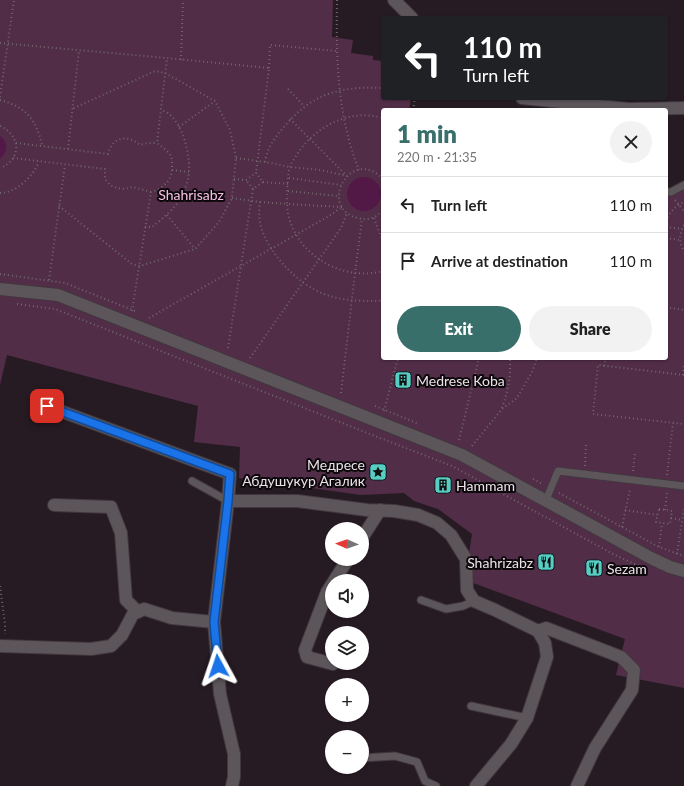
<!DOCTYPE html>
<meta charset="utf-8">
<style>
:root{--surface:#fff;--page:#f2f2f2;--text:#222;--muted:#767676;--line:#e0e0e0;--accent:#396f6a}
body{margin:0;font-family:Lato,sans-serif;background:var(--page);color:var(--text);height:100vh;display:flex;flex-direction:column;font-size:15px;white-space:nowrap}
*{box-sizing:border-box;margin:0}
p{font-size:13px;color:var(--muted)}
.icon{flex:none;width:22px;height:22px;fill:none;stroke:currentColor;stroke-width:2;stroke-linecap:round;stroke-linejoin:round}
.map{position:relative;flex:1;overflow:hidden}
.side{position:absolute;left:381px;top:108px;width:287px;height:252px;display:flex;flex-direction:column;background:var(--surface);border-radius:4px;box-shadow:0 1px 3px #0004}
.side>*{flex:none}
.guide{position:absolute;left:381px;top:16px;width:287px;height:84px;border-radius:4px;box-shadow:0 1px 3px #0004;background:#202124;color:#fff;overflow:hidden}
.needle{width:26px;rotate:272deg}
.tools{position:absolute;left:325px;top:522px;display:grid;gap:8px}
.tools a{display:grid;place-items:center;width:44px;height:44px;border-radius:50%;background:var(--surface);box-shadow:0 1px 3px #0004;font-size:20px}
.pin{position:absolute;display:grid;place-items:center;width:34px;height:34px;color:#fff;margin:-17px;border-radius:8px;box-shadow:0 2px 6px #0006}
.me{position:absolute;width:44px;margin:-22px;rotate:355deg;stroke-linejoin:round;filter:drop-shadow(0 0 3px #0008)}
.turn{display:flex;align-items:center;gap:14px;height:84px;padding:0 16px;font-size:18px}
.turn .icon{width:52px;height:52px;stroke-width:2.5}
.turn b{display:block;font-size:28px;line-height:34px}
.round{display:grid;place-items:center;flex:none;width:42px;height:42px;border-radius:21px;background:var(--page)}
.headline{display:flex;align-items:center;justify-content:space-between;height:68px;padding:0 16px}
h1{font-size:24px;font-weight:800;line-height:30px;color:var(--accent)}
.action{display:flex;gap:8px;margin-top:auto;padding:8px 16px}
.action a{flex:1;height:46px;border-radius:24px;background:var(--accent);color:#fff;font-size:16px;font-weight:800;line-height:46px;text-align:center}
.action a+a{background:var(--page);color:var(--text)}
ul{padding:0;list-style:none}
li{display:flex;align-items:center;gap:12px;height:56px;padding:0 16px;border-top:1px solid var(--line)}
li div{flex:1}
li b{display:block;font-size:15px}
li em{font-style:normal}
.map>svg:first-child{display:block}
.green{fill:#522d48}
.water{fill:#521946}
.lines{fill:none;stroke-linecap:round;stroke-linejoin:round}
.lane-casing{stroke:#42373f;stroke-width:9}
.street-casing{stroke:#42373f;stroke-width:14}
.path{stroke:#71666d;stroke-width:2;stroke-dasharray:1 3;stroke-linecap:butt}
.lane{stroke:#5c565a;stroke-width:7}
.street{stroke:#5c565a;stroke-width:12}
.route-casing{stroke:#114b97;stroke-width:10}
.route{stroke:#1a73e8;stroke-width:7}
.labels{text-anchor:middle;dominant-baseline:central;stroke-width:4;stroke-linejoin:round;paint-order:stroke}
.park-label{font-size:14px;fill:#f7c0e6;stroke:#0c080b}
.poi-label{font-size:14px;fill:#ebe3e8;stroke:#0c080b;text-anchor:start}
</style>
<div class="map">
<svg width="684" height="786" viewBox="0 0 684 786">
<rect width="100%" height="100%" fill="#271b23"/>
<path class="green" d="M0 0H333L332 37 353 40 351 53 373 56V60L383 61V98H411L409 110H383V358H666V195H672L680 190 684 189V688L616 675 625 639 465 580 472 534 438 509 414 501 404 493 361 495 239 478 240 447 194 442 198 406 7 355 0 385Z"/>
<g class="water">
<path d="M0 136C9 142 8 152 0 159Z"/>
<circle cx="364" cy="194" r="17"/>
</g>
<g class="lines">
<defs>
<g id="lane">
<path d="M666 192H671L684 185"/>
<path d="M192 481 228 501"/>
<path d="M546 500 558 471 684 486"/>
<path d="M421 600 446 609 463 606 474 601"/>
<path d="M471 706 527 718"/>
<path d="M362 758 395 756 417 762 425 781 436 786"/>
</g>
<g id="street">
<path d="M394 0 412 18"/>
<path d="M522 98 629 109 684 108"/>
<path d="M0 289 58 295 462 455 651 558 670 567 684 571"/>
<path d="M47 406 230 474 228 501 214 622 220 694 234 754V777L232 786"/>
<path d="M228 501H297L367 510 394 511 418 515 437 523 451 535 466 559 467 590 474 601 495 610 538 631"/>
<path d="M54 505 111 507 121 533 126 600 138 612"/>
<path d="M362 538 380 510"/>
<path d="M334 581 348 559"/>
<path d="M332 584 327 592 305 650 307 657 333 664"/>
<path d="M0 646 91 649 111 646 122 635 133 614 144 609 172 618 214 622"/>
<path d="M476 786 511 744 527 718 547 657 545 643 538 631 546 628 621 657 634 670 632 690 595 748 577 786"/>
</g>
</defs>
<use href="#lane" class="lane-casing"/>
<use href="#street" class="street-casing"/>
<g class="path">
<path d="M337 0C336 57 337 116 359 170"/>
<path d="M0 43 167 58"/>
<path d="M181 60 183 0"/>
<path d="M269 68 270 45 337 51"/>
<path d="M288 89 304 106"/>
<path d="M0 97 14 0"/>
<path d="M0 100C26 107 36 119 42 145"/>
<path d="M413 110 415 98"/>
<path d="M290 119 346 175"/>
<path d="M0 126C21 135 22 160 0 168"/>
<path d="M179 127 215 101"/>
<path d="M16 143 108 154C112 137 127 134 140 145L148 143H157"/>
<path d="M68 149 79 50"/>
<path d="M13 158 105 169V179L110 185 117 188 124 189 133 187 151 192"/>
<path d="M236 158 265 162 290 167 321 170 347 176"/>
<path d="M265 162C267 148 275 137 284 127 312 93 341 86 383 88"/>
<path d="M172 170 189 172"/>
<path d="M289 178 341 185"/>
<path d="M234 179 246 180 256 173 263 182 253 189 246 180"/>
<path d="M383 179C350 145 317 209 358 218 368 221 376 218 383 210"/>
<path d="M263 182 288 184"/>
<path d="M288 191 338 196"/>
<path d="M0 193C18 192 32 177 39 162"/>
<path d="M232 198 260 202C259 209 259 216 260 223 266 251 297 284 324 294 342 301 360 301 379 301L383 299"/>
<path d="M675 200 684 211"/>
<path d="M260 202 287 204C287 195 287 175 290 167 291 163 294 160 296 156 314 127 349 108 383 118"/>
<path d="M59 206 132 264 140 266 195 249 219 222 232 198 236 158 230 130 215 101 165 73 155 71 72 109"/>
<path d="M342 207 287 204C289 250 339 283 383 271"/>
<path d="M167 215 195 249"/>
<path d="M374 218 383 242"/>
<path d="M666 221C669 212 676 206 684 202"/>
<path d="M684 225C679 234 679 243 684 251"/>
<path d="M145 227H152C162 219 178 206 183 194 186 187 189 177 189 170 190 152 181 115 161 110"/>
<path d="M666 227 682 229"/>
<path d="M666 238 680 240"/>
<path d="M0 274 65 283 135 311"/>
<path d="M49 280 65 165"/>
<path d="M17 304 55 309 375 436 452 466 613 554 641 567"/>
<path d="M666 307 684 310"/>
<path d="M132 311 151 192C164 188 173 180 172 165 172 163 172 159 171 156 168 151 162 147 157 143L167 58 269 68 256 173"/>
<path d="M149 318 329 216 342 207"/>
<path d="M228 348 253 189"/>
<path d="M250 358 341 228 347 213"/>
<path d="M604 366 606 358"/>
<path d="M683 375 684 364"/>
<path d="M684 375 598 365 593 414 684 424"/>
<path d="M341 393 355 273 362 219"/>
<path d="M375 406 419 424"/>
<path d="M502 408C508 391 511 376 510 358"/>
<path d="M384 411 398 358"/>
<path d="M459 440 479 358"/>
<path d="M472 446 502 409 517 398 532 372 537 358"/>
<path d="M585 466 586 445"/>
<path d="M633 471 635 452"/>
<path d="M667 475 673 423"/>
<path d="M533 479 543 484"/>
<path d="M559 493 659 547 684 556"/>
<path d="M659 509 672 511 670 524 656 522Z"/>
<path d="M625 510 657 515"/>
<path d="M665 510 667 493"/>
<path d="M671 518 682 520"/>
<path d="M622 527 630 489"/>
<path d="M659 547 662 523"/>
<path d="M677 554 684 509"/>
<path d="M0 586 5 624V634"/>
</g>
<use href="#lane" class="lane"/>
<use href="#street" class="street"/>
</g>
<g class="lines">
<defs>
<path id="route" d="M47 406 230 474 228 501 214 622 218 666"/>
</defs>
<use href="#route" class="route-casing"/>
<use href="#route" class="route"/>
</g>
<defs>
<symbol id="building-square" viewBox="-11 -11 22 22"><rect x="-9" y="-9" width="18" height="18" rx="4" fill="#56cec3" stroke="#0c080b"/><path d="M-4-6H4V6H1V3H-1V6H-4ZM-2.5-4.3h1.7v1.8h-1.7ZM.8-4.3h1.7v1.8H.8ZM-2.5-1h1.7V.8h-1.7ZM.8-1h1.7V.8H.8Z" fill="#111"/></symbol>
<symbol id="sight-square" viewBox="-11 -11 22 22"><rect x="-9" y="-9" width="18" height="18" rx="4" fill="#56cec3" stroke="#0c080b"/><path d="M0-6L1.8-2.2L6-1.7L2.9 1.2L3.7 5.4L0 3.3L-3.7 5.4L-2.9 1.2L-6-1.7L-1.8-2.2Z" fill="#111"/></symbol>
<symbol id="restaurant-square" viewBox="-11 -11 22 22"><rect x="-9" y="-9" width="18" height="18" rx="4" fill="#56cec3" stroke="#0c080b"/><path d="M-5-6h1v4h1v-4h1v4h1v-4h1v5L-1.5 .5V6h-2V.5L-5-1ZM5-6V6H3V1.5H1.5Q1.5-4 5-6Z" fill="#111"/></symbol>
</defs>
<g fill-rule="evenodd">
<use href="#building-square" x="393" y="370" width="20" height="20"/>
<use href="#sight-square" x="368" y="462" width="20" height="20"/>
<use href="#building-square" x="433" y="475" width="20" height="20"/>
<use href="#restaurant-square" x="536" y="552" width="20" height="20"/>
<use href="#restaurant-square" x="584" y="558" width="20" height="20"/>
</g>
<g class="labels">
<g class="park-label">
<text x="191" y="194">Shahrisabz</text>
</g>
<g class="poi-label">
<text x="416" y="380">Medrese Koba</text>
<text x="365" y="464" text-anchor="end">Медресе<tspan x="365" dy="16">Абдушукур Агалик</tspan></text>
<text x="456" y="485">Hammam</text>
<text x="533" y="562" text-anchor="end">Shahrizabz</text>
<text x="607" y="568">Sezam</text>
</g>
</g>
</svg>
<div class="tools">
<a><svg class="needle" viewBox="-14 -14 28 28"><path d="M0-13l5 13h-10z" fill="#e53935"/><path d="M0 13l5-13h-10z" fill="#767676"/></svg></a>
<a><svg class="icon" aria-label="sound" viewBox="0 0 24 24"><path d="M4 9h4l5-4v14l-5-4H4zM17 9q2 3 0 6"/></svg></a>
<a><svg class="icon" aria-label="layers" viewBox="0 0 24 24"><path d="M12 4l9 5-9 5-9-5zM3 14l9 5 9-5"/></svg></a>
<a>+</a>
<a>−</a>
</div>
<div class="pin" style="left:47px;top:406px;background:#d93025"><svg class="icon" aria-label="arrive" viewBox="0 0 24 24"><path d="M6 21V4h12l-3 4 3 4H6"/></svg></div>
<svg class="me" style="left:218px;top:666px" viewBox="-20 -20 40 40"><path d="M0-17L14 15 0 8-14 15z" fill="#1a73e8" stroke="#fff" stroke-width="4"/></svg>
<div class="guide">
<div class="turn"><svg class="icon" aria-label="left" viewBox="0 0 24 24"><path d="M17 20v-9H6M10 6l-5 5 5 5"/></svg><div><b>110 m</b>Turn left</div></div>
</div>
<section class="side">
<div class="headline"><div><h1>1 min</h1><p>220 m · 21:35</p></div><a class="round"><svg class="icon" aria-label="close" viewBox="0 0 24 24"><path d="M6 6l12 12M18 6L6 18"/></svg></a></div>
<ul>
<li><svg class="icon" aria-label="left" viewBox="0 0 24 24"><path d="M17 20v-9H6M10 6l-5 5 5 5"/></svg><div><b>Turn left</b></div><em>110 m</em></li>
<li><svg class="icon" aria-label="arrive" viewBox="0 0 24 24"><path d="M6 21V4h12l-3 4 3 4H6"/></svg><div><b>Arrive at destination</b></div><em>110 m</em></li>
</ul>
<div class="action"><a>Exit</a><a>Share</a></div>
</section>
</div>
